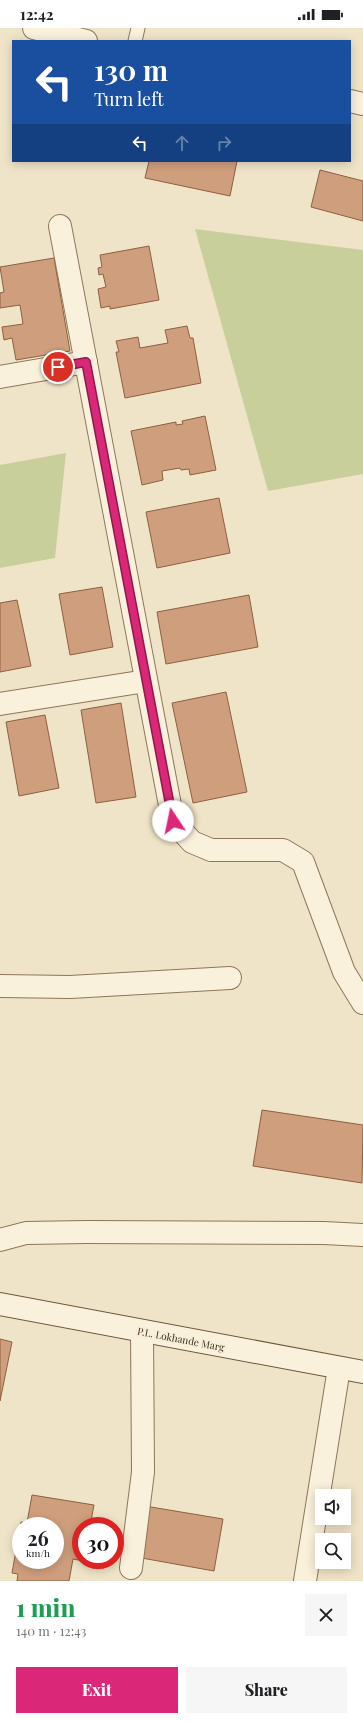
<!DOCTYPE html>
<meta charset="utf-8">
<style>
:root{--surface:#fff;--page:#f6f6f6;--text:#202124;--muted:#757577;--accent:#db2777}
body{margin:0;font-family:"Playfair Display",serif;background:var(--page);color:var(--text);height:100vh;display:flex;flex-direction:column;font-size:15px;white-space:nowrap}
*{box-sizing:border-box;margin:0}
p{font-size:13px;color:var(--muted)}
.icon{flex:none;width:22px;height:22px;fill:none;stroke:currentColor;stroke-width:2;stroke-linecap:round;stroke-linejoin:round}
.map{position:relative;height:1553px;overflow:hidden}
.details{display:flex;flex-direction:column;background:var(--surface);flex:1}
.details>*{flex:none}
.guide{position:absolute;left:12px;top:12px;width:339px;height:122px;border-radius:0px;box-shadow:0 2px 10px #0003;background:#1a4fa0;color:#fff;overflow:hidden}
.tools{position:absolute;left:315px;top:1461px;display:grid;gap:8px}
.tools a{display:grid;place-items:center;width:36px;height:36px;border-radius:0px;background:var(--surface);box-shadow:0 2px 10px #0003;font-size:20px}
.speed{position:absolute;left:12px;top:1489px;display:flex;gap:8px;font-size:20px;font-weight:700;text-align:center}
.speed>*{display:grid;place-content:center;width:52px;height:52px;border-radius:50%;background:var(--surface);box-shadow:0 2px 10px #0003;line-height:1}
.speed small{font-size:10px;font-weight:400}
.speed .limit{border:6px solid #d22;background:#fff;color:#111}
.pin{position:absolute;display:grid;place-items:center;width:34px;height:34px;color:#fff;margin:-17px;border:2px solid #fff;border-radius:50%;box-shadow:0 1px 4px #0007}
.me{position:absolute;width:44px;margin:-22px;rotate:349deg;stroke-linejoin:round;filter:drop-shadow(0 0 3px #0008)}
.turn{display:flex;align-items:center;gap:14px;height:84px;padding:0 16px;font-size:18px}
.turn .icon{width:52px;height:52px;stroke-width:2.5}
.turn b{display:block;font-size:28px;line-height:34px}
.lanes{display:flex;align-items:center;height:38px;padding:0 16px;background:#0003;justify-content:center;gap:20px;direction:ltr}
.lanes .off{opacity:.35}
.round{display:grid;place-items:center;flex:none;width:42px;height:42px;border-radius:0px;background:var(--page)}
.head{display:flex;align-items:center;justify-content:space-between;height:68px;padding:0 16px}
h1{font-size:24px;font-weight:800;line-height:30px;color:#1e9e55}
.button{display:flex;gap:8px;margin-top:auto;padding:8px 16px}
.button a{flex:1;height:46px;border-radius:0px;background:var(--accent);color:#fff;font-size:16px;font-weight:800;line-height:46px;text-align:center}
.button a+a{background:var(--page);color:var(--text)}
.status{display:flex;justify-content:space-between;align-items:center;height:28px;padding:0 20px;background:var(--surface);direction:ltr}
.status svg{height:11px;fill:currentColor}
.map>svg:first-child{display:block}
.green{fill:#c9cf9b}
.building{fill:#cf9f7d;stroke:#8d5f41;fill-rule:evenodd}
.lines{fill:none;stroke-linecap:round;stroke-linejoin:round}
.service-casing{stroke:#8d765c;stroke-width:15}
.minor-casing{stroke:#8d765c;stroke-width:24}
.secondary-casing{stroke:#6f573f;stroke-width:24}
.service{stroke:#faf1dc;stroke-width:13}
.minor{stroke:#faf1dc;stroke-width:22}
.secondary{stroke:#faf1dc;stroke-width:22}
.route-casing{stroke:#8e194d;stroke-width:10}
.route{stroke:#db2777;stroke-width:7}
.labels{text-anchor:middle;dominant-baseline:central;stroke-width:4;stroke-linejoin:round;paint-order:stroke}
.street-label{font-size:10px;fill:#3d2e20;stroke:#f7eed8}
</style>
<div class="status"><b>12:42</b><svg viewBox="0 0 49 12"><path d="M0 12V9h3v3zM5 12V6h3v6zM10 12V3h3v9zM15 12V0h3v12zM26 1h20v11H26zM47 4h2v5h-2z"/></svg></div>
<div class="map">
<svg width="363" height="1553" viewBox="0 0 363 1553">
<rect width="100%" height="100%" fill="#f0e4c8"/>
<g class="green">
<path d="M195 201 363 222V446L268 463Z"/>
<path d="M66 425 55 530 0 540V437Z"/>
</g>
<g class="building">
<path d="M149 133H237L230 168 145 150Z"/>
<path d="M320 142 363 153V193L311 179Z"/>
<path d="M149 218 159 272 110 281V278L101 280 98 261 106 259 103 246 99 247 98 240 102 239 100 227Z"/>
<path d="M54 230 70 323 16 332 12 310 4 312 2 299 23 296 20 277 0 280V265L4 264 0 239Z"/>
<path d="M187 298 190 310H193L201 355 125 370 116 324H119L116 313 138 309 140 320 168 315 165 302Z"/>
<path d="M205 388 216 442 190 447 189 441 181 442 180 440 162 443 163 452 142 457 131 403 176 394V397L183 396 182 393Z"/>
<path d="M219 470 230 525 157 540 146 484Z"/>
<path d="M102 559 113 619 70 627 59 566Z"/>
<path d="M249 567 258 619 166 636 157 584Z"/>
<path d="M17 572 31 638 0 644V575Z"/>
<path d="M226 664 247 764 193 775 172 675Z"/>
<path d="M121 675 136 769 96 775 81 682Z"/>
<path d="M45 687 59 760 19 768 6 694Z"/>
<path d="M262 1082 363 1097 362 1155 253 1138Z"/>
<path d="M0 1311 12 1314 0 1373Z"/>
<path d="M32 1467 94 1477 90 1498H81V1532L84 1533 73 1531 69 1553H17L18 1546 12 1545 21 1494 27 1495ZM21 1498H55V1532H21Z"/>
<path d="M145 1478 223 1491 214 1543 136 1529Z"/>
</g>
<g class="lines">
<defs>
<path id="service" d="M135 13 138 0"/>
<g id="minor">
<path d="M34 0 86 13"/>
<path d="M350 73 363 76"/>
<path d="M60 198 173 793 192 814 211 822H283L303 834 344 944 363 975"/>
<path d="M0 349 86 334"/>
<path d="M0 676 146 653"/>
<path d="M0 958 70 959 230 950"/>
<path d="M0 1212 26 1205 86 1204 324 1205 363 1207"/>
<path d="M131 1540 143 1444 142 1303"/>
<path d="M305 1553 339 1340"/>
</g>
<path id="secondary" d="M0 1276 363 1344"/>
</defs>
<use href="#service" class="service-casing"/>
<use href="#minor" class="minor-casing"/>
<use href="#secondary" class="secondary-casing"/>
<use href="#service" class="service"/>
<use href="#minor" class="minor"/>
<use href="#secondary" class="secondary"/>
</g>
<g class="lines">
<defs>
<path id="route" d="M58 339 86 334 173 793"/>
</defs>
<use href="#route" class="route-casing"/>
<use href="#route" class="route"/>
</g>
<g class="labels">
<g class="street-label">
<text transform="translate(181 1311) rotate(11)">P.L. Lokhande Marg</text>
</g>
</g>
</svg>
<div class="tools">
<a><svg class="icon" aria-label="sound" viewBox="0 0 24 24"><path d="M4 9h4l5-4v14l-5-4H4zM17 9q2 3 0 6"/></svg></a>
<a><svg class="icon" aria-label="search" viewBox="0 0 24 24"><circle cx="10" cy="10" r="6"/><path d="M15 15l6 6"/></svg></a>
</div>
<div class="speed"><div>26<small>km/h</small></div><div class="limit">30</div></div>
<div class="pin" style="left:58px;top:339px;background:#d93025"><svg class="icon" aria-label="arrive" viewBox="0 0 24 24"><path d="M6 21V4h12l-3 4 3 4H6"/></svg></div>
<svg class="me" style="left:173px;top:793px" viewBox="-20 -20 40 40"><circle r="19" fill="#fff"/><path d="M0-13L10 11 0 6-10 11z" fill="#db2777"/></svg>
<div class="guide">
<div class="turn"><svg class="icon" aria-label="left" viewBox="0 0 24 24"><path d="M17 20v-9H6M10 6l-5 5 5 5"/></svg><div><b>130 m</b>Turn left</div></div>
<div class="lanes"><svg class="icon" aria-label="left" viewBox="0 0 24 24"><path d="M17 20v-9H6M10 6l-5 5 5 5"/></svg><svg class="icon off" aria-label="ahead" viewBox="0 0 24 24"><path d="M12 20V5M6 11l6-6 6 6"/></svg><svg class="icon off" aria-label="right" viewBox="0 0 24 24"><path d="M7 20v-9h11M14 6l5 5-5 5"/></svg></div>
</div>
</div>
<section class="details">
<div class="head"><div><h1>1 min</h1><p>140 m · 12:43</p></div><a class="round"><svg class="icon" aria-label="close" viewBox="0 0 24 24"><path d="M6 6l12 12M18 6L6 18"/></svg></a></div>
<div class="button"><a>Exit</a><a>Share</a></div>
</section>
